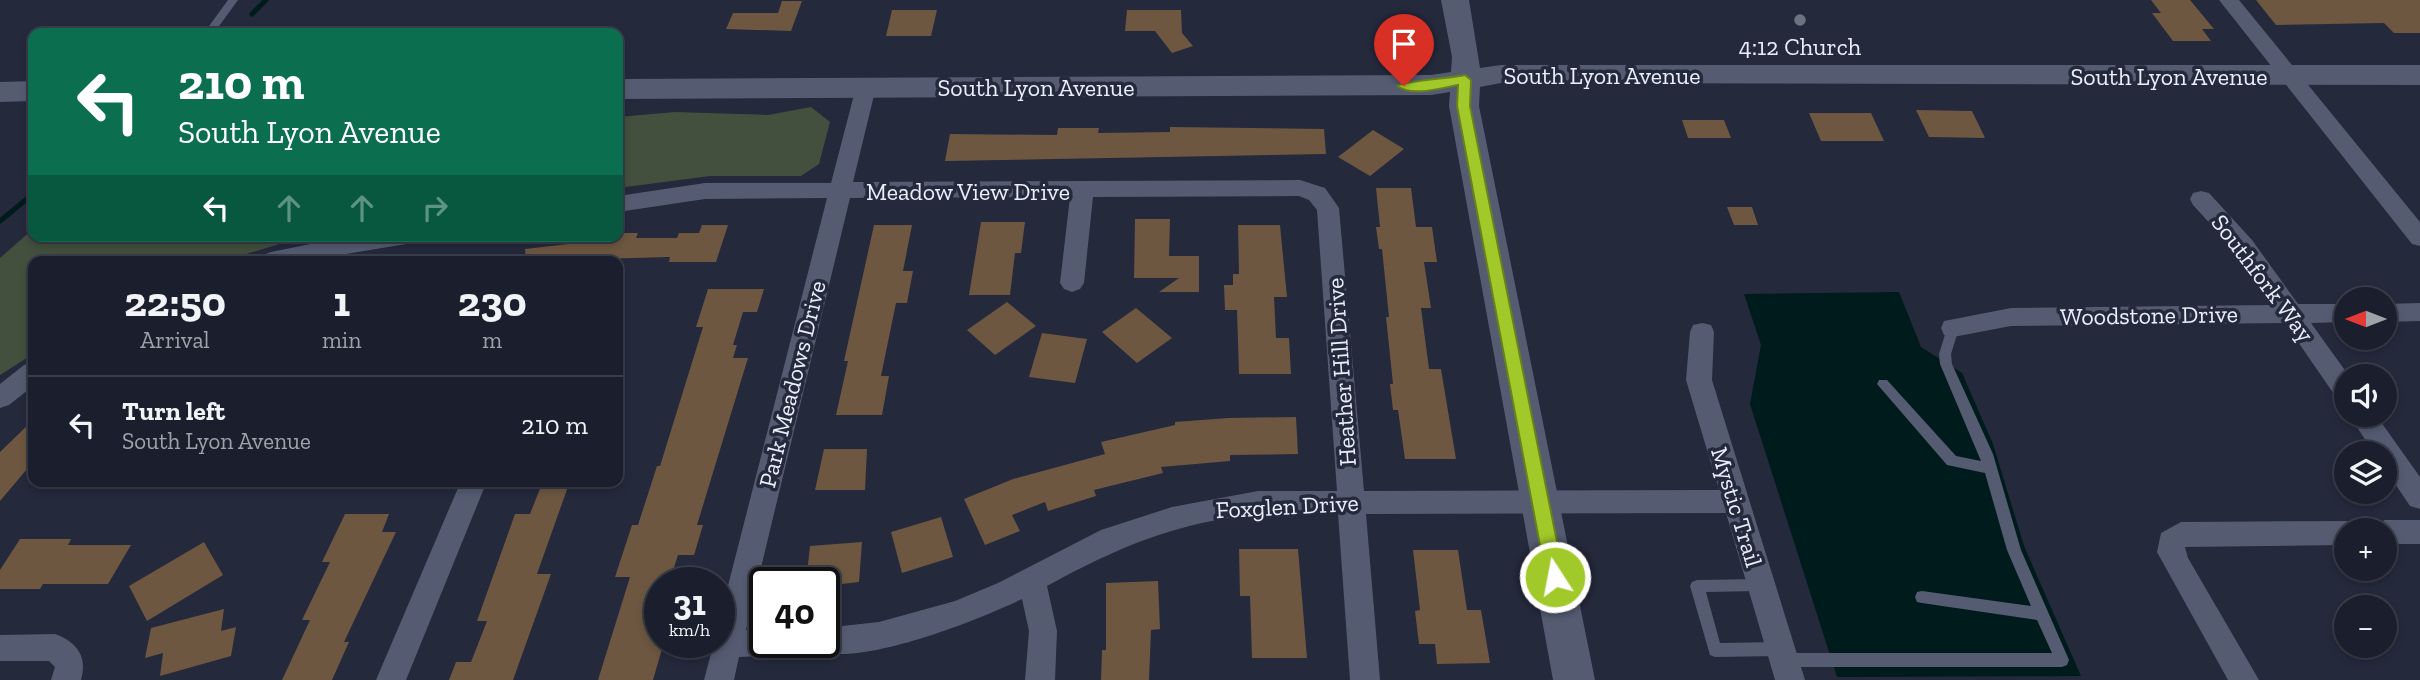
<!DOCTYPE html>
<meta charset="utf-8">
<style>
:root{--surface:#1b1f2d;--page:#282c39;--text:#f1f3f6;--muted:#a0a2aa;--line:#393d49}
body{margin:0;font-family:"Zilla Slab",serif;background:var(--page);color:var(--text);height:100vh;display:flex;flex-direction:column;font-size:26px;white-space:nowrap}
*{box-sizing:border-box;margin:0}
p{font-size:23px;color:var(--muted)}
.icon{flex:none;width:38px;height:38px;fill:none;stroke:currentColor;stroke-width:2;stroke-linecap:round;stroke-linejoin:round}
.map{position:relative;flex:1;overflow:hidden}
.panel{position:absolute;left:28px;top:256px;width:595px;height:231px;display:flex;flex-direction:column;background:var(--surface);border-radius:14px;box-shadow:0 4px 10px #0003,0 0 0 2px var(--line)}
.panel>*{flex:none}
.hud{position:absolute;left:28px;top:28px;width:595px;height:214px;border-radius:14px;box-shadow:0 4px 10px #0003,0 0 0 2px var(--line);background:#0b6e4f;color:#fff;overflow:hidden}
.needle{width:46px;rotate:270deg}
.controls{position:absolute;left:2334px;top:287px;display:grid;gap:14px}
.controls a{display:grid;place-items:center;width:63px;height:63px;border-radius:50%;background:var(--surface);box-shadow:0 4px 10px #0003,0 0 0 2px var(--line);font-size:35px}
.speed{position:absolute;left:644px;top:567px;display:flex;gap:14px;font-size:35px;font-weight:700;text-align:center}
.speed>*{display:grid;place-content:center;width:91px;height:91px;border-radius:50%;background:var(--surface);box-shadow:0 4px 10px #0003,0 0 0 2px var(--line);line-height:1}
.speed small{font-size:18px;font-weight:400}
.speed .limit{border:4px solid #111;border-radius:10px;background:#fff;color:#111}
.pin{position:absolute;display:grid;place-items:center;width:60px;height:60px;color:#fff;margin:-72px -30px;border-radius:50% 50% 50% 0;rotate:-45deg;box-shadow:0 0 7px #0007}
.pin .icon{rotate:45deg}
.me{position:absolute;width:77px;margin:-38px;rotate:349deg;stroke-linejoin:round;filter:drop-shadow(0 0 5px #0008)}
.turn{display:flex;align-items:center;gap:24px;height:147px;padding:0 35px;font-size:32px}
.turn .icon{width:91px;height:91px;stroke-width:2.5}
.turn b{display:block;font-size:49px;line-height:60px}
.lanes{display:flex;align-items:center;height:66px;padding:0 35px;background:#0003;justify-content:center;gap:35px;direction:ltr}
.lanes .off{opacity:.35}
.eta{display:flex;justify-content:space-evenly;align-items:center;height:119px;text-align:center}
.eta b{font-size:42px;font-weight:700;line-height:49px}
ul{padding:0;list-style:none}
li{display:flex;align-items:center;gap:21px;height:98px;padding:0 35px;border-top:2px solid var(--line)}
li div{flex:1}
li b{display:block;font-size:26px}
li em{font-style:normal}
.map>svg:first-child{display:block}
.green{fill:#43503d}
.water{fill:#001b1b}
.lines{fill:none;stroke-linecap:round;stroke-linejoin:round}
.stream{stroke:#001b1b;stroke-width:5}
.building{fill:#6d5740}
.lane{fill:#555b71;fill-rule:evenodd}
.street{fill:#555b71;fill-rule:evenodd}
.secondary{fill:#555b71;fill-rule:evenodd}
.route{fill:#a1c92a;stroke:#69831b;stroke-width:2}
.worship-dot{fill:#6b7280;stroke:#24293c;stroke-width:2.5}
.labels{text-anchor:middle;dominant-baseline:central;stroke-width:7;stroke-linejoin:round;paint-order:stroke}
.poi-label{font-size:24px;fill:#eaeefb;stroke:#24293c}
.street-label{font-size:24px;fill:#eaeefb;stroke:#24293c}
</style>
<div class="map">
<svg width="2420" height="680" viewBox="0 0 2420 680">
<rect width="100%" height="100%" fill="#24293c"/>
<g class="green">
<path d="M811 107 830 122 819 164 801 176H710L618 188V117L675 112 768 115Z"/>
<path d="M33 229V236H305L224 261H33V354L0 375V258Z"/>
</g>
<path class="water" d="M1899 292 1921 347 1962 373 1993 444 2024 546 2081 676 1837 677 1750 404 1761 345 1744 294Z"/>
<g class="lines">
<g class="stream">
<path d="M252 14 266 0"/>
<path d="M0 221 33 194"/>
</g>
</g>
<g class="building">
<path d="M2151 0H2190L2214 29H2202L2211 41H2173L2152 13H2161Z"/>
<path d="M2256 0H2420V33H2394L2384 23 2276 25Z"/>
<path d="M782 1H802L791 31 726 29 733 13H778Z"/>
<path d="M892 10H937L931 36H886Z"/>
<path d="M1127 10H1181L1182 33 1193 46 1172 53 1155 31H1125Z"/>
<path d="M1916 110 1972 111 1985 138 1929 137Z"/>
<path d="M1809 113H1871L1884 141H1821Z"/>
<path d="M1682 120H1724L1731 138H1688Z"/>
<path d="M1170 127 1324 129 1326 154 945 161 950 134 1057 135 1058 128H1099L1098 133 1170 132Z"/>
<path d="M1373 130 1404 149 1370 176 1338 157Z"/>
<path d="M1376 188H1411L1416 227H1432L1437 262H1424L1431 308H1421L1429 369H1441L1456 459H1405L1398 410H1393L1390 384H1393L1386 317H1389L1382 249H1379L1376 227H1380Z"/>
<path d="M1727 207H1752L1758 225H1734Z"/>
<path d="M1135 219H1170L1169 256H1199V292H1159L1179 278H1134Z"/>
<path d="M981 222H1025L1021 253H1015L1010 295H969Z"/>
<path d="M702 225H728L716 262H669L670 257 526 261 525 249 612 239 618 236V233H638L636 238H677L679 233H699Z"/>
<path d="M874 225H912L903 271H913L907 303H896L881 376H889L882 415H836L848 361H844Z"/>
<path d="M1238 225H1280L1287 297H1274L1276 338H1289L1291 374H1239L1237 310H1225L1224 285H1233V274H1239Z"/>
<path d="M708 289H764L757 312H743L733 345H737L733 358H748L697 525H703L694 555H678L671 577H660V642H664L653 680H598L630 577H615L632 525H638L657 466H660L703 327H696Z"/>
<path d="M1007 302 1036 326 995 355 967 330Z"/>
<path d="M1136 308 1172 338 1137 363 1102 332Z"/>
<path d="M1042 333 1087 339 1075 383 1029 377Z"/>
<path d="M1296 417 1298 454 1230 455V461L1161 467 1163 473 1094 490 1096 496 1048 511 1045 502 1012 515 1020 531 985 545 964 499 1013 479 1105 454 1101 442 1175 425V422L1228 418Z"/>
<path d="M33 420V462L0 501V452Z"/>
<path d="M824 449H867L865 490H815Z"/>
<path d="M543 481H570L537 574H551L513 680H449L456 662H471L487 621H477L515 514H530Z"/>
<path d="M345 514H389L382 532H396L344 642H349L332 680H282L310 620H302L330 562H322Z"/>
<path d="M941 517 953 557 902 573 891 532Z"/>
<path d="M20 539H71L68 545H131L108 584H43L40 589H0V570Z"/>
<path d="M204 542 223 575 147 621 129 586Z"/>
<path d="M862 542 859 582 824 586V583H806L810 546Z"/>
<path d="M1239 549H1298L1307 658H1252L1250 596H1240Z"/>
<path d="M1413 550H1458L1467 610H1481L1490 663 1437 664 1435 644H1419L1415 611 1420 610Z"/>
<path d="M1158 581 1160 629 1151 630 1149 680H1101L1102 650H1106V583Z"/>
<path d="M224 609 221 631 236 627 231 656 160 676 163 653 145 658 151 628Z"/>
</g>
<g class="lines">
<g class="lane">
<path d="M228 0H238L214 33H204Z"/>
<path d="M1953 323 1957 325 1959 328 1951 354 1952 364 1993 454 2021 550 2069 660 2067 665 2062 667H1785L1780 665 1778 660 1780 656 1715 657 1710 655 1690 586 1692 582 1697 580 1760 579 1765 581 1767 585 1765 589 1760 591 1706 592 1720 643 1781 642 1786 644 1788 649 1786 653H2052L2037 620 1922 603 1917 602 1915 597 1917 592 1922 591 2031 606 2007 550 1985 473 1947 465 1877 384 1879 380H1887L1956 456 1981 461 1940 364 1939 354 1947 328 1949 325Z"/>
</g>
<g class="street">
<path d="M2219 0H2239L2420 222V246L2412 244Z"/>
<path d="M866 80 873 82 876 87 853 182 1300 180 1325 188 1339 208 1364 491 1719 490 1686 380 1690 332 1693 325 1702 323 1711 325 1714 332 1712 380 1805 680H1775L1726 513 1366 514 1380 680H1350L1338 514C1312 514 1285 513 1258 515 1181 520 1114 549 1047 586L1057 631 1055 680H1025L1029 631 1022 599C978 620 859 668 814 650L810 642H824V628L879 622 955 601 998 583 1101 530 1172 507 1258 491H1337L1317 210 1309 200 1299 196 1093 197 1084 283 1080 289 1072 292 1064 289 1060 283 1070 197 850 198 746 630 765 629V642H799L795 651 785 655 739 657 734 680H704L714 642H719V621L827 198 705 199 618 212V196L705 183H831L856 87 859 82Z"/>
<path d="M2201 191 2209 193 2252 240 2298 304H2347V322L2311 323 2349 376H2347V403L2338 400 2285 323 2011 326 1953 337 1944 335 1941 328 1944 321 2011 308 2272 305 2236 252 2193 205 2190 199 2193 193Z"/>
<path d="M350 236H417L414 242 406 244 304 261H259L263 255 271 252Z"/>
<path d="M2420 303V321L2385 322V304Z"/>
<path d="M33 362V386L9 405 0 408V384L24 365Z"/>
<path d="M2349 415H2376L2420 477V509L2410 506 2385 469V453H2374Z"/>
<path d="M461 481H487L406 680H376Z"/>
<path d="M2385 520H2420V544H2385V530H2372L2375 524Z"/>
<path d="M2347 521 2357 525 2359 530H2347V545L2185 547 2188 558 2259 680H2228L2157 552 2161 533 2181 522Z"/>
<path d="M55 634C77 642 88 657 81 680H51L55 667 49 661H0V635Z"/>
</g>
<g class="secondary">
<path d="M1441 0H1469L1480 68 1501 65H2420V85L1501 83 1480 87 1479 106 1595 680H1553L1449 106 1450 92 1431 95 618 99V79L1431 75 1451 72 1452 57Z"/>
<path d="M33 81V101L0 102V82Z"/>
</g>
</g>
<path class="route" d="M1465 75 1471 80 1470 106 1564 577 1561 583 1555 585 1548 583 1546 577 1457 106 1458 85C1441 88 1411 97 1397 86 1403 81 1452 78 1465 75Z"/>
<circle class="worship-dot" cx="1800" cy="20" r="7"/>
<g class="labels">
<g class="poi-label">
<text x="1800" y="46">4:12 Church</text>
</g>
<g class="street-label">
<text x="1602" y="75">South Lyon Avenue</text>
<text x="2169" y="76">South Lyon Avenue</text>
<text x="1036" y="87">South Lyon Avenue</text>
<text x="968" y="191">Meadow View Drive</text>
<text transform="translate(2263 278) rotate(53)">Southfork Way</text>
<text transform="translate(2149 315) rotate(-1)">Woodstone Drive</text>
<text transform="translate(1341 372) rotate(-94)">Heather Hill Drive</text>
<text transform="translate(792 384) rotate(-76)">Park Meadows Drive</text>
<text transform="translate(1287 506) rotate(-3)">Foxglen Drive</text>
<text transform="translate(1737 507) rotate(73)">Mystic Trail</text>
</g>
</g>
</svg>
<div class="controls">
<a><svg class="needle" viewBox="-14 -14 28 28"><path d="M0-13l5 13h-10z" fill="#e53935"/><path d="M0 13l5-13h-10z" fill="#a0a2aa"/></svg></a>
<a><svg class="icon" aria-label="sound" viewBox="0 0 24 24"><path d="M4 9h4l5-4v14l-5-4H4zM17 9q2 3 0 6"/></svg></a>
<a><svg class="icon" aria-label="layers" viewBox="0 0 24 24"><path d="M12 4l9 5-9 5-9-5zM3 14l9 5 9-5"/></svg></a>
<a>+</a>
<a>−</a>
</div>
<div class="speed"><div>31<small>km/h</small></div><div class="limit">40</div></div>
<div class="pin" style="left:1404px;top:86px;background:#d93025"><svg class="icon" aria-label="arrive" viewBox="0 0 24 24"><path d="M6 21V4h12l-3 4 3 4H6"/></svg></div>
<svg class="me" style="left:1555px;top:577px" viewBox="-20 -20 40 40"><circle r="17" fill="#a1c92a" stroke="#fff" stroke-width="3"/><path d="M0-11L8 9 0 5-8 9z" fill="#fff"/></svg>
<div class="hud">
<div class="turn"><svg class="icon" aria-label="left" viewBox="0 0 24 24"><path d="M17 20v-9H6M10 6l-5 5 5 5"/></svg><div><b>210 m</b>South Lyon Avenue</div></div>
<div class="lanes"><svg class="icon" aria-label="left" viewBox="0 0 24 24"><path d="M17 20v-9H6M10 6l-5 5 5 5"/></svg><svg class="icon off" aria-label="ahead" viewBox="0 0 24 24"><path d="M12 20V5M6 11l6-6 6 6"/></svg><svg class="icon off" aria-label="ahead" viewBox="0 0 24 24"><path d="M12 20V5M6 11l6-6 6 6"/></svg><svg class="icon off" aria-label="right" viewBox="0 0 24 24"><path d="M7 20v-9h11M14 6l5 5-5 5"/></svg></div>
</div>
<section class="panel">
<div class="eta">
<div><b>22:50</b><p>Arrival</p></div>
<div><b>1</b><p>min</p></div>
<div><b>230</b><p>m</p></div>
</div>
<ul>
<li><svg class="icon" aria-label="left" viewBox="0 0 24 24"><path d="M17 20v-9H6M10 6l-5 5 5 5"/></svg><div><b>Turn left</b><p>South Lyon Avenue</p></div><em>210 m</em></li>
</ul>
</section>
</div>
